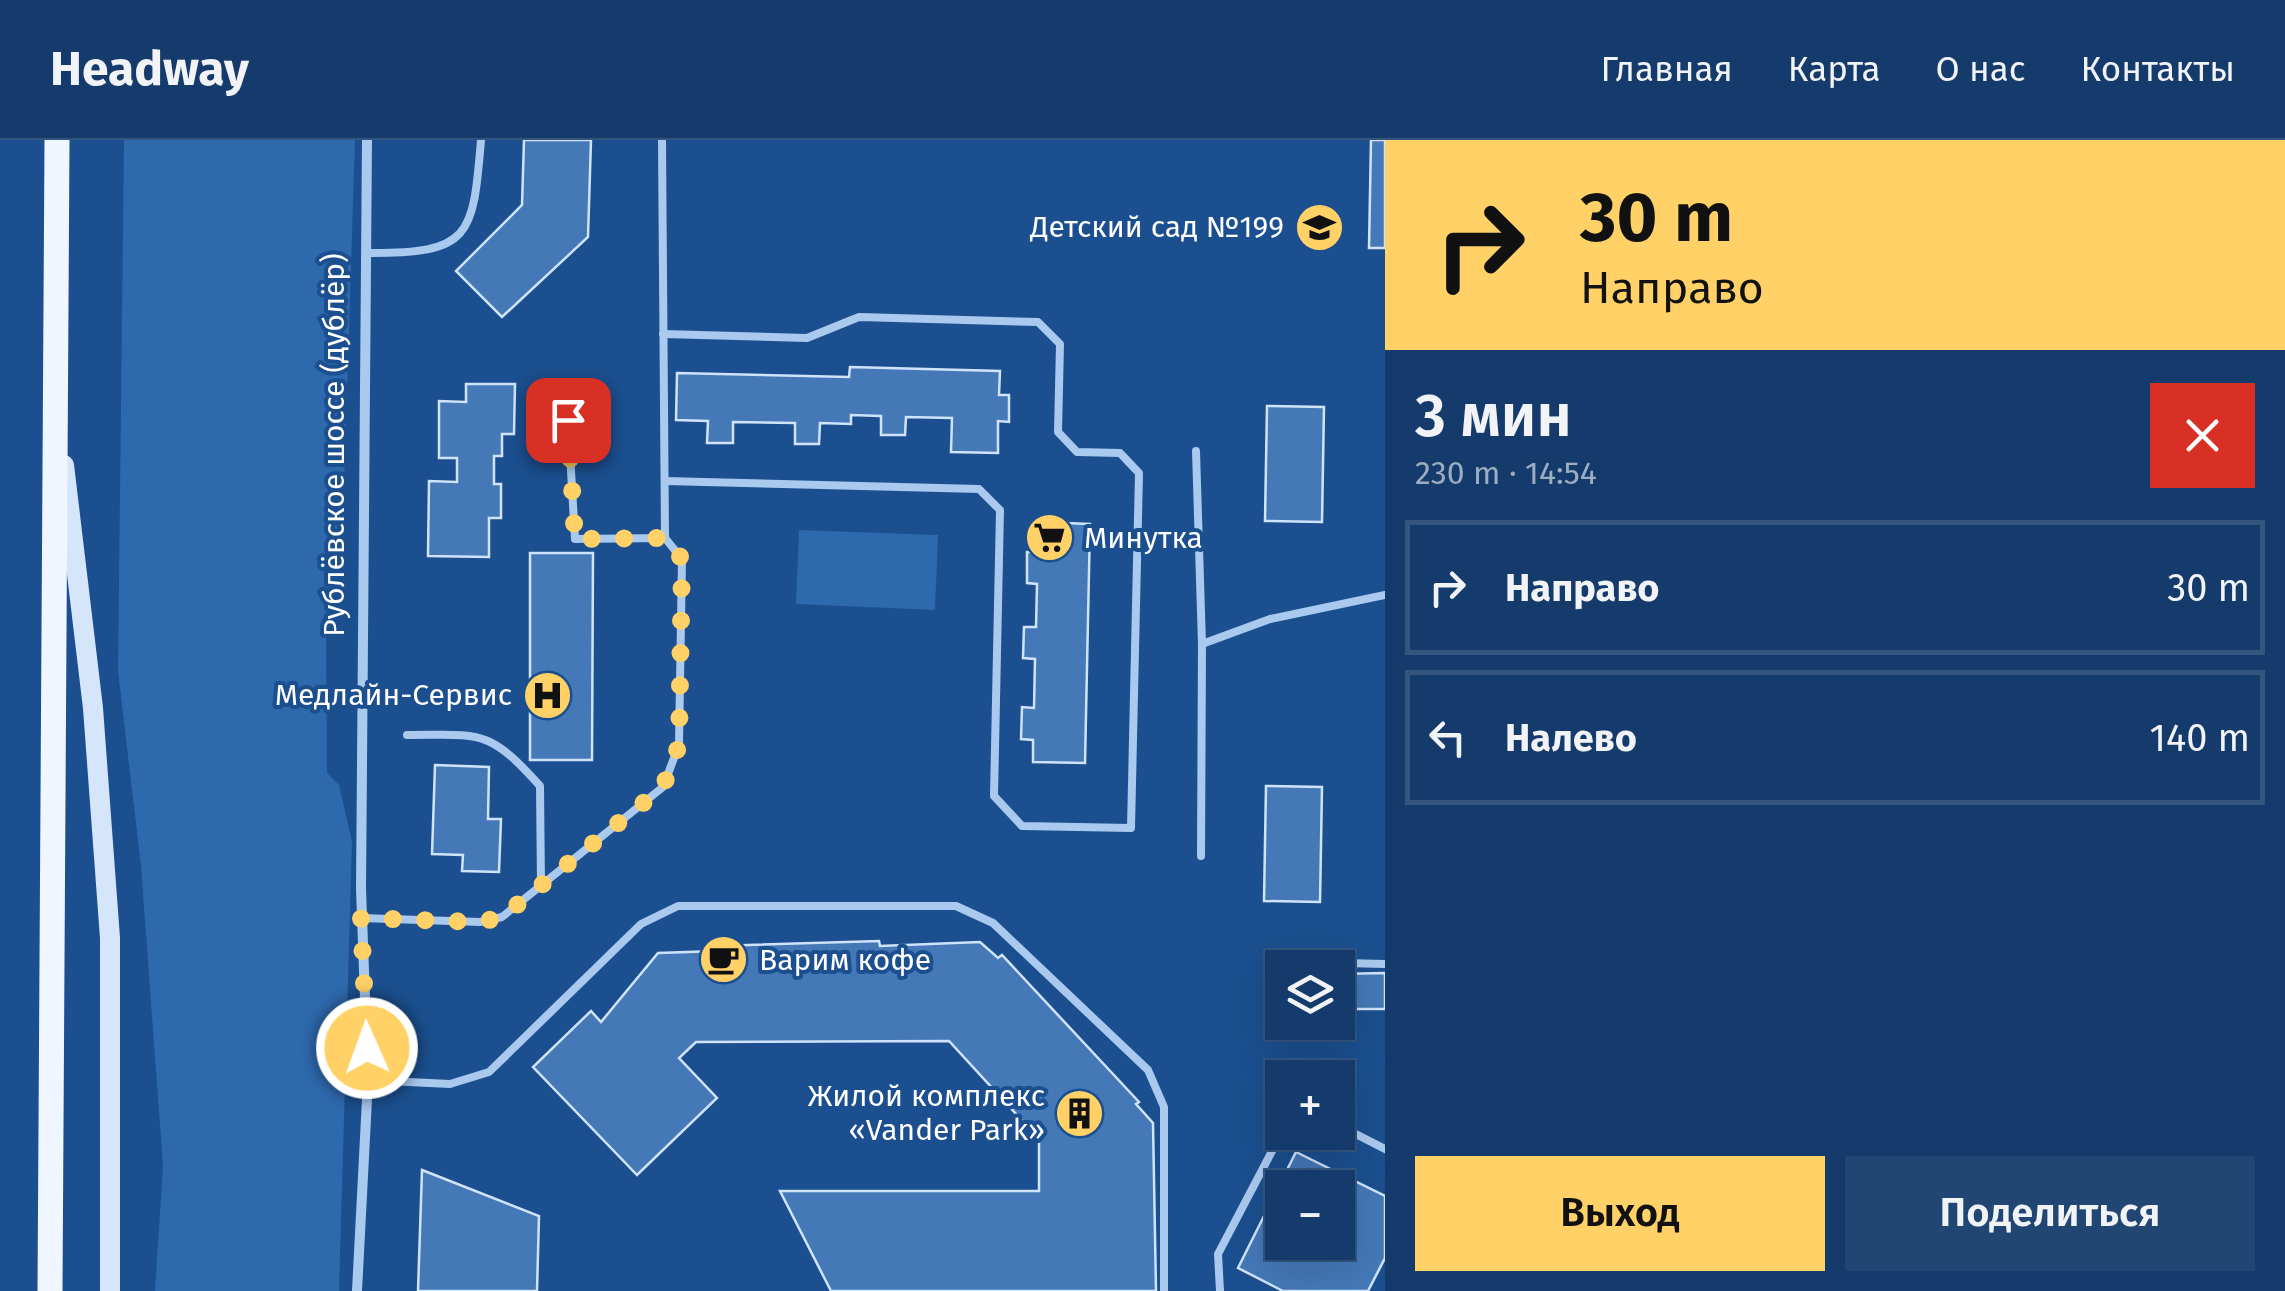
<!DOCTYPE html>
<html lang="ru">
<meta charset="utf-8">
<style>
:root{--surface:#143b6b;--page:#214673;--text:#f1f3f6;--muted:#9dadc1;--line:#33557e;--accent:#ffd166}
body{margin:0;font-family:"Fira Sans",sans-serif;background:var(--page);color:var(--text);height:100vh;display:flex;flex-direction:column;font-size:38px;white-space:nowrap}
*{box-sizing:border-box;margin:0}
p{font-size:32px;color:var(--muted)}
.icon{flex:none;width:55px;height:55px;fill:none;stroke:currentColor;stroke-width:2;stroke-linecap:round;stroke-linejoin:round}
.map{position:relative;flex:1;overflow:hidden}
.details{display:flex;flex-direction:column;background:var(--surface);width:900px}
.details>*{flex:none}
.banner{background:#ffd166;color:#111;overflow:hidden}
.fabs{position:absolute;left:1265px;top:810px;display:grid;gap:20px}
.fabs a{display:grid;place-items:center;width:90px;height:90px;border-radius:0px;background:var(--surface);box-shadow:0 10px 40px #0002,0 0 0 2px var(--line);font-size:50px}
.pin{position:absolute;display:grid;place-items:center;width:85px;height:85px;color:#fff;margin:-42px;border-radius:20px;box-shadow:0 5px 15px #0006}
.me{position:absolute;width:110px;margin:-55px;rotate:358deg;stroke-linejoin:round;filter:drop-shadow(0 0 8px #0008)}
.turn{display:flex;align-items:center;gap:35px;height:210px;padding:0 30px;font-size:45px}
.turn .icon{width:130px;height:130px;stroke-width:2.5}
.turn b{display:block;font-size:70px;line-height:85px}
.round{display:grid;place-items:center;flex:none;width:105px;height:105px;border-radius:0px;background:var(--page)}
.summary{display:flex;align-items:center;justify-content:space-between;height:170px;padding:0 30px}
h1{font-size:60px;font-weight:600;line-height:75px}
.action{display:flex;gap:20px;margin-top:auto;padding:20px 30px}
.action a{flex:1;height:115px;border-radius:0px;background:var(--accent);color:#111;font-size:40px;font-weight:600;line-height:115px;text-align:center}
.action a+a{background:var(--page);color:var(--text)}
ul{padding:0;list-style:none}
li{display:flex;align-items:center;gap:30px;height:135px;margin:0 20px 15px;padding:0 10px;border:5px solid var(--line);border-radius:0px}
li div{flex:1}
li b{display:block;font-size:38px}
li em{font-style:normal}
header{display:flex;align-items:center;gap:60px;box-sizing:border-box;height:140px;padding:0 50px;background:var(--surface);border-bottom:2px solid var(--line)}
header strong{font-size:48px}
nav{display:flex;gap:55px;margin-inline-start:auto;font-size:35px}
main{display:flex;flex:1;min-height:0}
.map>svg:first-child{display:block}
.green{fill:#2e69ad}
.building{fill:#4478b7;stroke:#cfe3fa;stroke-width:2.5;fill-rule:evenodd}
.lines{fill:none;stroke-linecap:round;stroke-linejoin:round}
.lane{stroke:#a9c9ee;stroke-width:8}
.street{stroke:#a9c9ee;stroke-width:10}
.secondary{stroke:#d6e6fa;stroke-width:20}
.primary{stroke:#f0f6ff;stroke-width:25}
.route{stroke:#ffd166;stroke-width:18;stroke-dasharray:0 32.4}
.labels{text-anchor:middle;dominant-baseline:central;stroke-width:8;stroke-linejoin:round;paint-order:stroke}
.poi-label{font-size:30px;fill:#fff;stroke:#1b4f8f;text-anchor:end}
.street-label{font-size:30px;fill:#fff;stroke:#1b4f8f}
</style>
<header>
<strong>Headway</strong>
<nav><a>Главная</a><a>Карта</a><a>О нас</a><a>Контакты</a></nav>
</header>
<main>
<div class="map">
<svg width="1385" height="1151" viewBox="0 0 1385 1151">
<rect width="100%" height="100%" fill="#1b4f8f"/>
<g class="green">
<path d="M124 0H355L340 470 326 494 327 633 339 645 352 702 339 1151H155L163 1026 141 726 118 531Z"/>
<path d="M799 390 938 395 935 470 796 464Z"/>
</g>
<g class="building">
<path d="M524 0H591L588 97 502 177 456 131 522 65Z"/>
<path d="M1371 0H1385V108H1369Z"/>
<path d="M850 227 1000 231 999 255H1009V282L998 281V313L951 312 952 278 906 277 905 295H881V276L851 275V284L820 283 819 304H795V283L733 282V303H707L708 281 676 280 677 233 849 237Z"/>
<path d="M466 244H515L514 294H502V316H494V344H501V378H489V417L428 416 429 341 457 342V318H439V261L466 262Z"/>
<path d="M1267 266 1324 267 1322 382 1265 381Z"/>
<path d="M1039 382 1090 384 1085 623 1033 622V600L1021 599 1022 567 1034 568 1035 519 1023 518 1024 487H1036L1037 444 1027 443V412H1038Z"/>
<path d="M530 413H593L592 620H530Z"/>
<path d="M435 625 489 627 488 679H501L499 732 462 731 463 715 432 714Z"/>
<path d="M1266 646 1322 647 1320 762 1264 761Z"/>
<path d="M879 801 880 806 980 802 998 818 1002 815 1139 962 1136 964 1153 983 1156 1151H831L780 1051H1039V999L949 901 696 902 679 918 717 958 637 1035 533 927 591 871 601 882 658 813 716 811V806Z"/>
<path d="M1385 833V869H1338V834Z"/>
<rect x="1275" y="834" width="7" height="36"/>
<path d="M1296 1012 1385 1056V1118L1368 1151H1283L1238 1128ZM1282 1048H1338V1102H1282Z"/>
<path d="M422 1030 539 1076 537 1151H418Z"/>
</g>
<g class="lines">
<g class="lane">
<path d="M662 0 665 398"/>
<path d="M366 113C471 114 473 97 481 0"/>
<path d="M663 194 807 198 859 177 1038 182 1060 204 1058 292 1077 312 1120 313 1139 333 1131 688 1022 686 994 656 1000 370 979 349 665 341"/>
<path d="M1196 311 1202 504 1201 716"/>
<path d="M1202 504 1270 479 1385 455"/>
<path d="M407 595C481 595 488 588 540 646L541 746"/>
<path d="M361 778 480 782 502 777 663 647 679 605 682 419 665 398 575 399 568 279"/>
<path d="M1344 823 1385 824"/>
<path d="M368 940 450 944 489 932 641 784 678 766H956L993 783 1148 930 1164 967V1151"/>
<path d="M1338 985 1385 1009"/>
<path d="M1220 1151 1218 1114 1282 992"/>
</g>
<path class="street" d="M357 1151 368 940 361 749 367 0"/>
<path class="secondary" d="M64 325 93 568 110 798V1151"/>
<path class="primary" d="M50 1151 57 0"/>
</g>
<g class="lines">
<path class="route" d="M367 908 361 778 480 782 502 777 663 647 679 605 682 419 665 398 575 399 568 280"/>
</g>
<defs>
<symbol id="school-disc" viewBox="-11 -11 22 22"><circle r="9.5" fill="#ffd166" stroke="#1b4f8f"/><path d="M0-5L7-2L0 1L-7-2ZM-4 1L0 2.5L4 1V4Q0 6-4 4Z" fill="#111"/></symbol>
<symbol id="supermarket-disc" viewBox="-11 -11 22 22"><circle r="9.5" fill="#ffd166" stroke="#1b4f8f"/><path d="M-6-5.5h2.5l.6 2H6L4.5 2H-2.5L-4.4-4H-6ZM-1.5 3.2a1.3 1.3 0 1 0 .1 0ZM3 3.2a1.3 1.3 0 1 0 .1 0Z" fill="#111"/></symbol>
<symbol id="hospital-disc" viewBox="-11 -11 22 22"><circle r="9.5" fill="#ffd166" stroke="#1b4f8f"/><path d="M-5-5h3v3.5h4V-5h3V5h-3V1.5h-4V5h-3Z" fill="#111"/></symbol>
<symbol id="cafe-disc" viewBox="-11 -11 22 22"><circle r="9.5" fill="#ffd166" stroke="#1b4f8f"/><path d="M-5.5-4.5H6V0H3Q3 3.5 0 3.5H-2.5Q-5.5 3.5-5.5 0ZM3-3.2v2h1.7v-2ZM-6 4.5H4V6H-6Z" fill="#111"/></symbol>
<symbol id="building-disc" viewBox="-11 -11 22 22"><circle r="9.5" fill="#ffd166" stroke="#1b4f8f"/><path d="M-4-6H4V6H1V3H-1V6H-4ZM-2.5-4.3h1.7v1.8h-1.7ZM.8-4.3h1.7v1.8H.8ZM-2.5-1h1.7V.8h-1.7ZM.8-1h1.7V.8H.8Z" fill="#111"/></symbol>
</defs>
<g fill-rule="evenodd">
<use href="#school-disc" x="1292" y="60" width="55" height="55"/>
<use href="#supermarket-disc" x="1022" y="370" width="55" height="55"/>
<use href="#hospital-disc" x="520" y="528" width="55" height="55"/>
<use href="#cafe-disc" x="696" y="792" width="55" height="55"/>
<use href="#building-disc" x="1052" y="946" width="55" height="55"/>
</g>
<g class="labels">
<g class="poi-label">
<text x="1284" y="87">Детский сад №199</text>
<text x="1084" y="398" text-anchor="start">Минутка</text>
<text x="512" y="555">Медлайн-Сервис</text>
<text x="759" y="820" text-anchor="start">Варим кофе</text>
<text x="1045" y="956">Жилой комплекс<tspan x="1045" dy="34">«Vander Park»</tspan></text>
</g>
<g class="street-label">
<text transform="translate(334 305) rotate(-90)">Рублёвское шоссе (дублёр)</text>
</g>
</g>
</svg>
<div class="fabs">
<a><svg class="icon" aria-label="layers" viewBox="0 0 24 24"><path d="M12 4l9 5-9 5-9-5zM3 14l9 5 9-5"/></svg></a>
<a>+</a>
<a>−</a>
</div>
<div class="pin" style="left:568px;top:280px;background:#d93025"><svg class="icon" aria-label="arrive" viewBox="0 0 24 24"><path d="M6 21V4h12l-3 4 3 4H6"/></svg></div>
<svg class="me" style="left:367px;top:908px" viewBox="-20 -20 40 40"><circle r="17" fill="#ffd166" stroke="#fff" stroke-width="3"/><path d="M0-11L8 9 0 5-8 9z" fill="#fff"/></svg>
</div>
<section class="details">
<div class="banner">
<div class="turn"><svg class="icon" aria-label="right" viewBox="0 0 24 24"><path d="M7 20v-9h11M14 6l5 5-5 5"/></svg><div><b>30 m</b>Направо</div></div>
</div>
<div class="summary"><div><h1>3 мин</h1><p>230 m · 14:54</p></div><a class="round" style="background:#d93025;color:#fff"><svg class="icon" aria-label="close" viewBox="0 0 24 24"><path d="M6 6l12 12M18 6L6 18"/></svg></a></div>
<ul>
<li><svg class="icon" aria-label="right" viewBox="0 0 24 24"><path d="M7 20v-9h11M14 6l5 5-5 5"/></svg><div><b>Направо</b></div><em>30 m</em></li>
<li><svg class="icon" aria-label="left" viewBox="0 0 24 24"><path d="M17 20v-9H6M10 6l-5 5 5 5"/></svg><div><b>Налево</b></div><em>140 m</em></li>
</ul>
<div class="action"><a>Выход</a><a>Поделиться</a></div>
</section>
</main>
